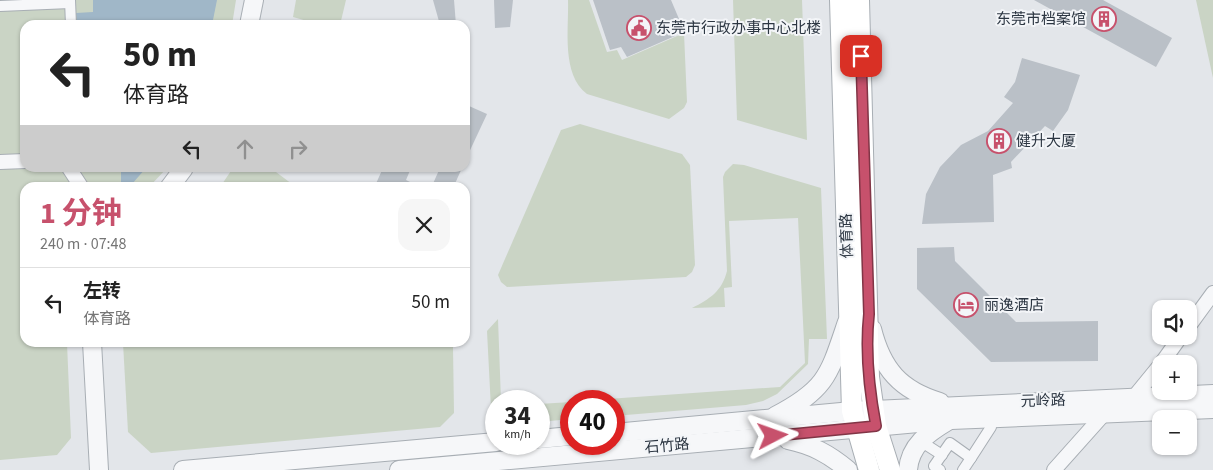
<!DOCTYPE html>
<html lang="zh">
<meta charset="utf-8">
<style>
:root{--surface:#fff;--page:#f6f6f6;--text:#222;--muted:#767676;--line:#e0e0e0;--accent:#c7516c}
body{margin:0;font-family:"Source Sans 3","Noto Sans SC",sans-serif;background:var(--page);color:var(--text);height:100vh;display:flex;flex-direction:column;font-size:19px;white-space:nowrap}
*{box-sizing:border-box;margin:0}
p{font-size:16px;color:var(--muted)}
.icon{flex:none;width:28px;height:28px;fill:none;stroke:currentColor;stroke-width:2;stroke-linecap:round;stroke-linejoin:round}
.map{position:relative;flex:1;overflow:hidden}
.details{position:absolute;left:20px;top:182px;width:450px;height:165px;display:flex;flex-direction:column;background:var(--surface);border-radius:15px;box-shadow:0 1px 4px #0004}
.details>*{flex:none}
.banner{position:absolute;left:20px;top:20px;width:450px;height:152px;border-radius:15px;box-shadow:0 1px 4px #0004;background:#fff;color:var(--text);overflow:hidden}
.controls{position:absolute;left:1152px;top:300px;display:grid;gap:10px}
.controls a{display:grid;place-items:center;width:45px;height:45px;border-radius:10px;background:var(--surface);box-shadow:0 1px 4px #0004;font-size:25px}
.speed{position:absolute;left:485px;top:390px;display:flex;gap:10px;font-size:25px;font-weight:700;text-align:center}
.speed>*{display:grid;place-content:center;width:65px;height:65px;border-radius:50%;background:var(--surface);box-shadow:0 1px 4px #0004;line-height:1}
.speed small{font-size:12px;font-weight:400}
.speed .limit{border:8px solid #d22;background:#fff;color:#111}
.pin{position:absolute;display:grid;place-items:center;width:42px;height:42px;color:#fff;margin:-21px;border-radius:10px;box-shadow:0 2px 8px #0006}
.me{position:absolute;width:55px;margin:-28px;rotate:86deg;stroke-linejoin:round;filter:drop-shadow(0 0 4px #0008)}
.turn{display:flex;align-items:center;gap:18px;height:105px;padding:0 20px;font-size:22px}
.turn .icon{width:65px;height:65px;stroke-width:2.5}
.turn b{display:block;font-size:35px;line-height:42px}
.lanes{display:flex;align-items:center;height:48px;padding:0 20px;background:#0003;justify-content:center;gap:25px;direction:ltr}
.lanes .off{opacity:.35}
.round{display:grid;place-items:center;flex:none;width:52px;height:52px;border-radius:15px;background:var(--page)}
.head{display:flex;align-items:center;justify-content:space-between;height:85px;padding:0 20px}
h1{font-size:30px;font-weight:700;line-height:38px;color:var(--accent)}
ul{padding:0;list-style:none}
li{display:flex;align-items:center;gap:15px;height:70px;padding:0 20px;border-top:1px solid var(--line)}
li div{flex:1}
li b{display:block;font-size:19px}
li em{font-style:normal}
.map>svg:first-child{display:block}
.green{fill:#cad4c5}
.water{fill:#a0b7c8}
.building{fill:#bac0c7}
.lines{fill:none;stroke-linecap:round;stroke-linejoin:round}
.pedestrian-casing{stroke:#a8aeb4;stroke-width:12}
.minor-casing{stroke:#a8aeb4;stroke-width:16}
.tertiary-casing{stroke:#a8aeb4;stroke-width:20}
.secondary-casing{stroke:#a8aeb4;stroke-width:22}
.pedestrian{stroke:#f6f7f9;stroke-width:10}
.minor{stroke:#f6f7f9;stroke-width:14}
.tertiary{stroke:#f6f7f9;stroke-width:18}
.secondary{stroke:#fff;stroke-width:20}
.route-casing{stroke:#813546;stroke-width:12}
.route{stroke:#c7516c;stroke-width:9}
.labels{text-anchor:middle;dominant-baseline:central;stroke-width:4;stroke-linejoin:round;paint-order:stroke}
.poi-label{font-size:15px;fill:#2c3642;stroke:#f3f5f8;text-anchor:start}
.street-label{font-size:15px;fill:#2c3642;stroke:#f3f5f8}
</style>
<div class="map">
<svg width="1213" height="470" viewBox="0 0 1213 470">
<rect width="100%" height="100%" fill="#e3e6ea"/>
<g class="green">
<path d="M0 0H236L232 25H25V168H167L149 187H98L96 184 90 188H25V342L67 343 71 438 57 455 0 460Z"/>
<path d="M296 0H346L340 25H321L293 17Z"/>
<path d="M568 0H589L607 52 617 50 622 60 684 33 687 102 684 108 669 119 587 94C561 74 569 29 568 0Z"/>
<path d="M733 0H802L807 140 737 120Z"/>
<path d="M1196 0H1213V78Z"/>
<path d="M580 124 682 154 690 165 695 265 692 272 686 277 507 287 501 282 498 275 561 130Z"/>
<path d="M733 164 744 165 821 188 827 339H809L808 364 777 394 763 401 746 405 614 416V401H579L780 387 805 363 798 218 729 221 732 287 724 288 725 307 692 308C710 299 722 291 727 271L723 177 725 172Z"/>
<path d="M233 168H278L276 172 296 187H220Z"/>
<path d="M498 319 501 401H496V414L491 409 487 331Z"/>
<path d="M123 343H450L453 347 454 413 440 427 151 453 128 432Z"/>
<path d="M571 402V419L539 422V404Z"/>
</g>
<g class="water">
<path d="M93 0H217L212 25H77L76 13 93 12Z"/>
<path d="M121 168H146L132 184 121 182Z"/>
</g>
<g class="building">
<path d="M433 0H454L456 25H440Z"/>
<path d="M494 0H513L510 27 495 28Z"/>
<path d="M593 0H671L682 26 673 30 675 36 627 57 621 47 610 50Z"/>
<path d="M1034 0H1103L1172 38 1156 67Z"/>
<path d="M1022 58 1080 75 1068 110 1053 131 1045 126 1011 162 1012 168 993 175 994 222 922 224 926 194 940 167 961 145 988 131 1013 103 1004 97 1015 82Z"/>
<path d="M469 106 487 114 465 161V115Z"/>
<path d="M383 168H411L406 180 422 188H374Z"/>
<path d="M440 168H462L453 188H431Z"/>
<path d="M954 247 955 261 1016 322 1098 321V361L991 362 917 289V248Z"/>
</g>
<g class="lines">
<defs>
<g id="pedestrian">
<path d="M70 0 71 25"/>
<path d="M0 6 70 3"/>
<path d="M928 446 942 455"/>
<path d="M971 458 991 427"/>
<path d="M940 470 934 466 950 443 971 458 963 470"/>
</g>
<g id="minor">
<path d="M0 162 25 161"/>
<path d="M69 168 82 188"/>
<path d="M1189 326 1213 293"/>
<path d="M1161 364 1181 336"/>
<path d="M1134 397 1161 364"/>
<path d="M1054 470 1104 414"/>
</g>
<g id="tertiary">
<path d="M249 25 254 0"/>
<path d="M169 188 184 168"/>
<path d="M872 329C882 369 900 390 940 402"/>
<path d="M92 342 99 470"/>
<path d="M775 416C827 389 829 375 847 322"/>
<path d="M614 433 852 411 1213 394"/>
<path d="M539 439 571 436"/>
<path d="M788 440C812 445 829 454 848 470"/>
<path d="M183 470 496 442"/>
<path d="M399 470 951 420 1213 409"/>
<path d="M908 470C910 445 928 433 948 421"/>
</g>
<g id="secondary">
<path d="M840 0 852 411 869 470"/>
<path d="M859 0 869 377 876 426 890 470"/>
</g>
</defs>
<use href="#pedestrian" class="pedestrian-casing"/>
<use href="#minor" class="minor-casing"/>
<use href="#tertiary" class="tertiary-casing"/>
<use href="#secondary" class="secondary-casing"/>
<use href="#pedestrian" class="pedestrian"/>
<use href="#minor" class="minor"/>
<use href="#tertiary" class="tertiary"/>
<use href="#secondary" class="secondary"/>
</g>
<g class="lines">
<defs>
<path id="route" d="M773 436 876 426C869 389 865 351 869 314L861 56"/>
</defs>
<use href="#route" class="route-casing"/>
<use href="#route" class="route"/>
</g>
<defs>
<symbol id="building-ring" viewBox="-11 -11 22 22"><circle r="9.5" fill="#f3f5f8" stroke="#c7516c" stroke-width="1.5"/><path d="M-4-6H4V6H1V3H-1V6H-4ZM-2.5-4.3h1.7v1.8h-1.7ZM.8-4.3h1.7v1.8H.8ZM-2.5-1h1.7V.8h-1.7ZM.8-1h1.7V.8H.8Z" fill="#c7516c"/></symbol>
<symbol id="civic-ring" viewBox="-11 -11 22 22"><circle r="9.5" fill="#f3f5f8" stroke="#c7516c" stroke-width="1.5"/><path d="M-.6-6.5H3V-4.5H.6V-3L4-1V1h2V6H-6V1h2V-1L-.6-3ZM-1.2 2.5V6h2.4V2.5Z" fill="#c7516c"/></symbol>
<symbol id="hotel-ring" viewBox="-11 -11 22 22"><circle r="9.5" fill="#f3f5f8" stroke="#c7516c" stroke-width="1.5"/><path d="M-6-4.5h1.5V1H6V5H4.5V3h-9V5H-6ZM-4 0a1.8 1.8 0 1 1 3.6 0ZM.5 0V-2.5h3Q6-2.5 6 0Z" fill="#c7516c"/></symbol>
</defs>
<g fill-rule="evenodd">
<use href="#building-ring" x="1090" y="5" width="28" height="28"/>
<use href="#civic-ring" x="625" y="14" width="28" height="28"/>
<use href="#building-ring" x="985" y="127" width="28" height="28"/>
<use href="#hotel-ring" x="952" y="291" width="28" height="28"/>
</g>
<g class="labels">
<g class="poi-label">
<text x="1086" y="19" text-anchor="end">东莞市档案馆</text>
<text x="656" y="28">东莞市行政办事中心北楼</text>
<text x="1016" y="141">健升大厦</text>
<text x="984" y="305">丽逸酒店</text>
</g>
<g class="street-label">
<text transform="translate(847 236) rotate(-92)">体育路</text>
<text transform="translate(1043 401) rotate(-2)">元岭路</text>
<text transform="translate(667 446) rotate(-5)">石竹路</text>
</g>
</g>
</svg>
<div class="controls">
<a><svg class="icon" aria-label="sound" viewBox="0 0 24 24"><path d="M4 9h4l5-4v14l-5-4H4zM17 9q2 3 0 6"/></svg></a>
<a>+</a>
<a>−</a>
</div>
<div class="speed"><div>34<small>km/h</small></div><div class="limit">40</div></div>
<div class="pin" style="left:861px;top:56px;background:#d93025"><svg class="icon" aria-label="arrive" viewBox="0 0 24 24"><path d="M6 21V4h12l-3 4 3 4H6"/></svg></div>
<svg class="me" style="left:773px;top:436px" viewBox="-20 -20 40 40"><path d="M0-17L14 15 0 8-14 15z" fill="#c7516c" stroke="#fff" stroke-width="4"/></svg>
<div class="banner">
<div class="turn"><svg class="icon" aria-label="left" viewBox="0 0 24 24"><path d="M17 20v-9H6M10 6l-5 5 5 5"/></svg><div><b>50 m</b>体育路</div></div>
<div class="lanes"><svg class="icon" aria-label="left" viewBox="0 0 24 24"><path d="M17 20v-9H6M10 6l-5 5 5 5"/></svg><svg class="icon off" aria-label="ahead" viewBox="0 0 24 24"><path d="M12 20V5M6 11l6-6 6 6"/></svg><svg class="icon off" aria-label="right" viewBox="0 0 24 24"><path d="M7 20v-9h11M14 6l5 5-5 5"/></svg></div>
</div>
<section class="details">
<div class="head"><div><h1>1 分钟</h1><p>240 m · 07:48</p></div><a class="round"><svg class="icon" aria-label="close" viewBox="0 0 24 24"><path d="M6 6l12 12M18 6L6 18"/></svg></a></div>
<ul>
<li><svg class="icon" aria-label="left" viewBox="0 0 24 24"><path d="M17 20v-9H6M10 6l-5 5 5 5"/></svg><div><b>左转</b><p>体育路</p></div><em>50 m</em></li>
</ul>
</section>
</div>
